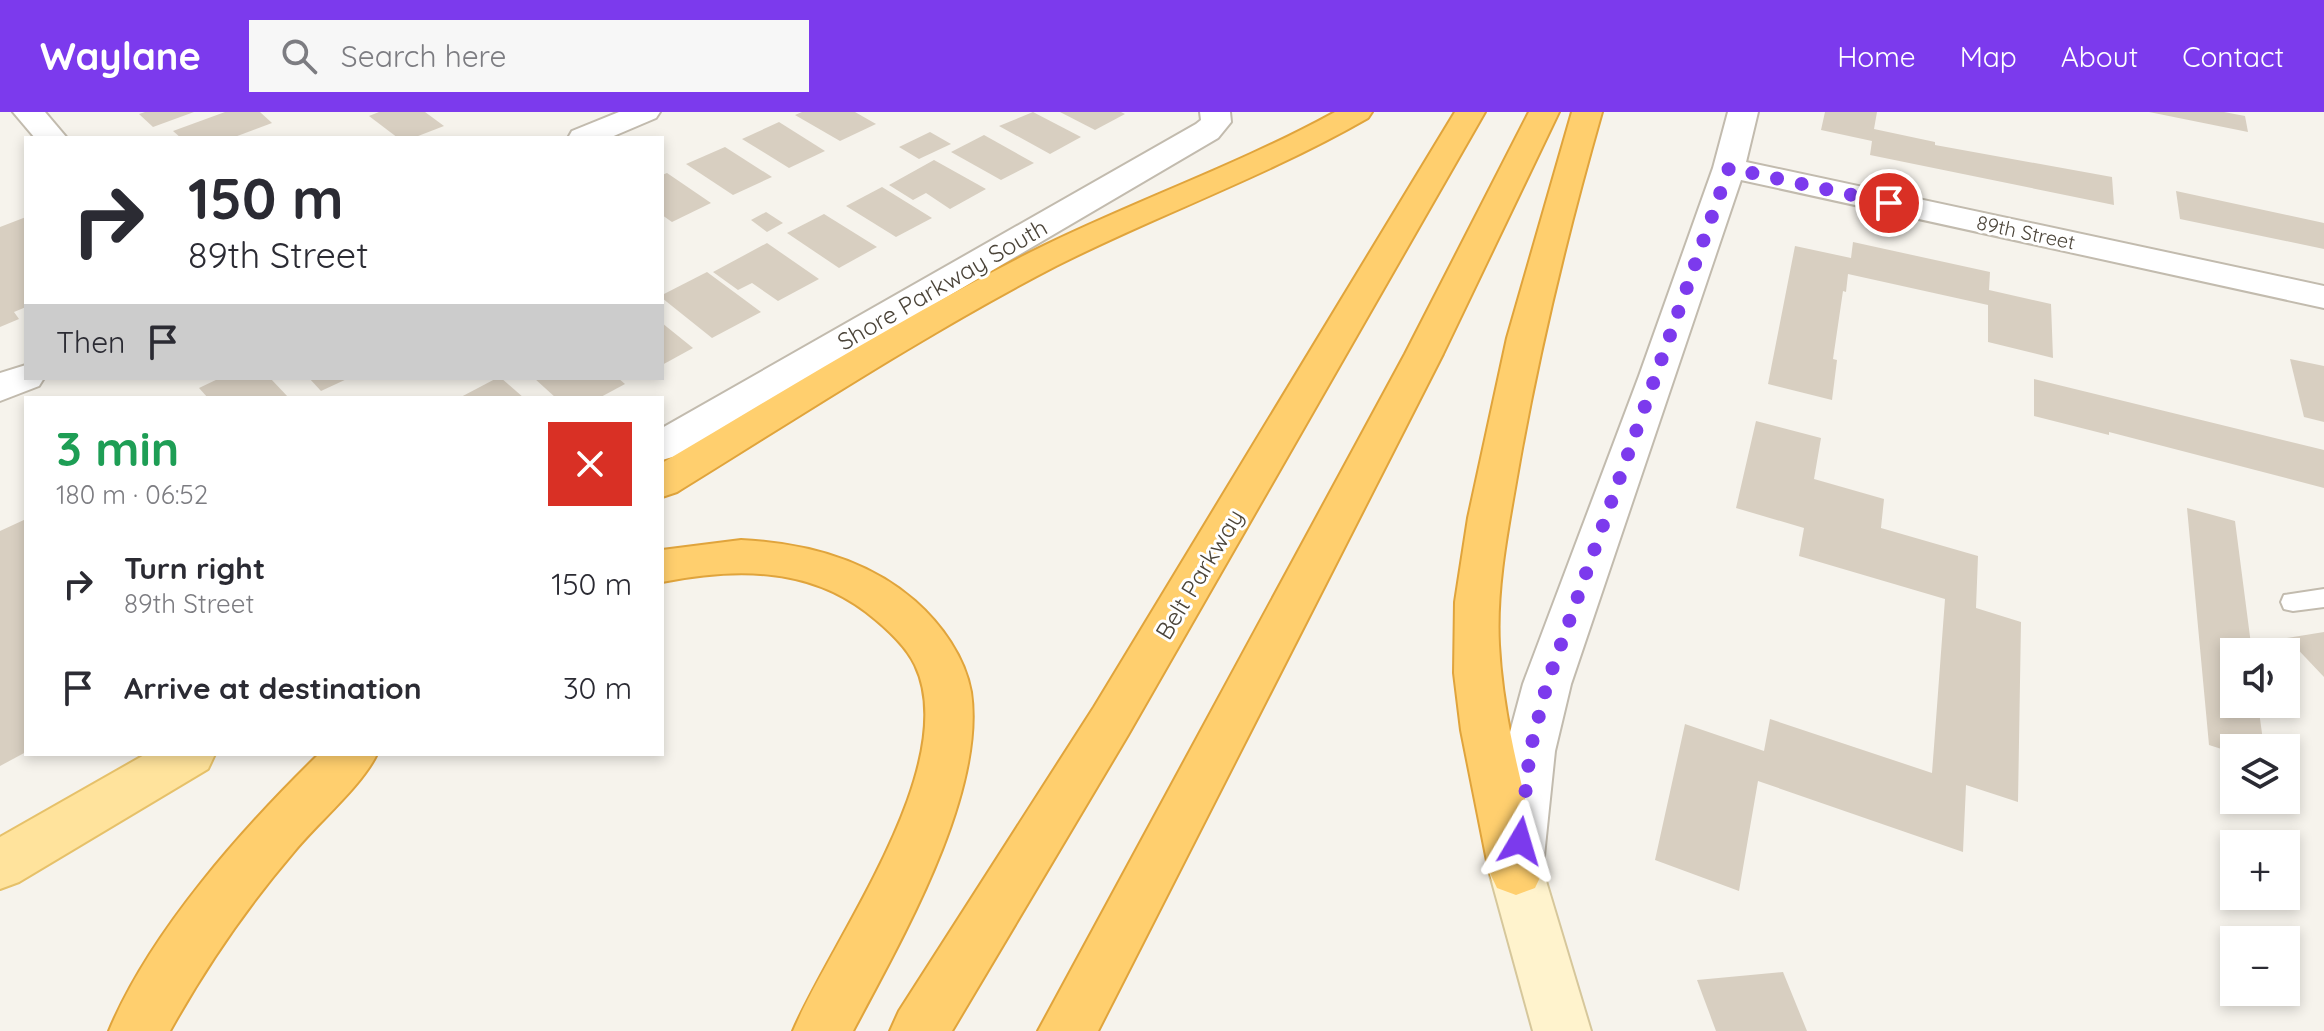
<!DOCTYPE html>
<meta charset="utf-8">
<style>
:root{--surface:#fff;--page:#f7f7f7;--text:#2b2b33;--muted:#7c7c81;--accent:#7c3aed}
body{margin:0;font-family:Quicksand,sans-serif;background:var(--page);color:var(--text);height:100vh;display:flex;flex-direction:column;font-size:30px;white-space:nowrap}
*{box-sizing:border-box;margin:0}
p{font-size:26px;color:var(--muted)}
.icon{flex:none;width:44px;height:44px;fill:none;stroke:currentColor;stroke-width:2;stroke-linecap:round;stroke-linejoin:round}
.map{position:relative;flex:1;overflow:hidden}
.details{position:absolute;left:24px;top:284px;width:640px;height:360px;display:flex;flex-direction:column;background:var(--surface);border-radius:0px;box-shadow:0 4px 12px #0003}
.details>*{flex:none}
.hud{position:absolute;left:24px;top:24px;width:640px;height:244px;border-radius:0px;box-shadow:0 4px 12px #0003;background:#fff;color:var(--text);overflow:hidden}
.fabs{position:absolute;left:2220px;top:526px;display:grid;gap:16px}
.fabs a{display:grid;place-items:center;width:80px;height:80px;border-radius:0px;background:var(--surface);box-shadow:0 4px 12px #0003;font-size:40px}
.pin{position:absolute;display:grid;place-items:center;width:68px;height:68px;color:#fff;margin:-34px;border:4px solid #fff;border-radius:50%;box-shadow:0 2px 8px #0007}
.me{position:absolute;width:88px;margin:-44px;rotate:7deg;stroke-linejoin:round;filter:drop-shadow(0 0 6px #0008)}
.turn{display:flex;align-items:center;gap:28px;height:168px;padding:0 32px;font-size:36px}
.turn .icon{width:104px;height:104px;stroke-width:2.5}
.turn b{display:block;font-size:56px;line-height:68px}
.then{display:flex;align-items:center;height:76px;padding:0 32px;background:#0003;gap:16px;font-size:30px}
.round{display:grid;place-items:center;flex:none;width:84px;height:84px;border-radius:0px;background:var(--page)}
.overview{display:flex;align-items:center;justify-content:space-between;height:136px;padding:0 32px}
h1{font-size:48px;font-weight:700;line-height:60px;color:#1e9e55}
ul{padding:0;list-style:none}
li{display:flex;align-items:center;gap:24px;height:104px;padding:0 32px}
li div{flex:1}
li b{display:block;font-size:30px}
li em{font-style:normal}
header{display:flex;align-items:center;gap:48px;box-sizing:border-box;height:112px;padding:0 40px;background:var(--accent);color:#fff}
header strong{font-size:38px}
nav{display:flex;gap:44px;margin-inline-start:auto;font-size:28px}
.search{width:560px;height:72px;background:var(--page);display:flex;align-items:center;gap:20px;box-sizing:border-box;padding:0 28px;border-radius:0px;color:var(--muted);font-size:30px}
.map>svg:first-child{display:block}
.building{fill:#d8cfc1}
.lines{fill:none;stroke-linecap:round;stroke-linejoin:round}
.lane-casing{stroke:#c2bbae;stroke-width:4}
.street-casing{stroke:#c2bbae;stroke-width:4}
.secondary-casing{stroke:#d6c79b;stroke-width:4}
.primary-casing{stroke:#e6c16a;stroke-width:4}
.highway-casing{stroke:#e0a43c;stroke-width:4}
.lane{fill:#fff;fill-rule:evenodd}
.street{fill:#fff;fill-rule:evenodd}
.secondary{fill:#fff3cd;fill-rule:evenodd}
.primary{fill:#ffe39c;fill-rule:evenodd}
.highway{fill:#ffcf6e;fill-rule:evenodd}
.route{stroke:#7c3aed;stroke-width:14;stroke-dasharray:0 25.2}
.labels{text-anchor:middle;dominant-baseline:central;stroke-width:6;stroke-linejoin:round;paint-order:stroke}
.far-street-label{font-size:20px;fill:#4b4439;stroke:#fff}
.street-label{font-size:24px;fill:#4b4439;stroke:#fff}
</style>
<header>
<strong>Waylane</strong>
<div class="search"><svg class="icon" aria-label="search" viewBox="0 0 24 24"><circle cx="10" cy="10" r="6"/><path d="M15 15l6 6"/></svg>Search here</div>
<nav><a>Home</a><a>Map</a><a>About</a><a>Contact</a></nav>
</header>
<div class="map">
<svg width="2324" height="919" viewBox="0 0 2324 919">
<rect width="100%" height="100%" fill="#f6f3ec"/>
<g class="building">
<path d="M145 0H194L153 15 139 2Z"/>
<path d="M225 0H260L272 11 232 26H181L173 19Z"/>
<path d="M379 0H425L444 14 413 26H398L369 4Z"/>
<path d="M802 0H855L876 12 840 29 795 3Z"/>
<path d="M1033 0 1081 25 1050 42 999 14Z"/>
<path d="M1060 0H1121L1125 2 1095 18Z"/>
<path d="M1825 0H1877L1874 17 1935 30V33L2112 65 2114 93 1870 43 1872 29 1821 18Z"/>
<path d="M2149 0H2224L2245 4 2248 20Z"/>
<path d="M779 10 825 39 789 56 742 27Z"/>
<path d="M930 20 951 32 919 47 899 35Z"/>
<path d="M984 23 1034 51 1001 68 951 40Z"/>
<path d="M725 35 772 65 733 83 686 52Z"/>
<path d="M934 48 986 77 950 97 926 81 913 88 889 73Z"/>
<path d="M667 61 711 91 672 110 662 103V63Z"/>
<path d="M882 75 932 106 896 125 846 94Z"/>
<path d="M2176 79 2324 111V137L2180 107Z"/>
<path d="M766 100 783 111 767 120 751 108Z"/>
<path d="M824 102 877 135 839 156 787 121Z"/>
<path d="M26 105V195L14 200 19 207 0 215V115Z"/>
<path d="M1853 130 1990 160 1989 178 2051 192 2053 246 1988 230V193L1848 162 1846 180 1843 179 1833 247 1837 248 1832 288 1768 272 1795 134 1851 146Z"/>
<path d="M767 131 819 167 778 189 752 171 738 178 713 160Z"/>
<path d="M707 160 761 200 712 226 662 186V183Z"/>
<path d="M662 211 693 236 662 253Z"/>
<path d="M2290 247 2324 254V310L2304 305Z"/>
<path d="M220 266H270L289 286H208L199 276Z"/>
<path d="M309 266H349L321 279Z"/>
<path d="M497 266H501L524 286H459Z"/>
<path d="M534 266H618L625 272 599 286H556Z"/>
<path d="M2034 267 2324 338V376L2109 320V323L2034 304Z"/>
<path d="M1756 309 1821 326 1814 367 1884 387 1881 416 1978 444 1976 496 2021 510 2018 690 1966 673 1963 740 1758 669 1739 779 1655 748 1685 612 1764 639 1770 607 1932 661 1945 487 1799 444 1804 416 1736 396Z"/>
<path d="M2187 396 2235 409 2252 540H2234V592H2258L2264 636H2234V641L2209 633Z"/>
<path d="M26 407V640L0 654V419Z"/>
<path d="M2324 520V565L2287 526Z"/>
<path d="M1783 860 1807 919H1716L1697 868Z"/>
</g>
<g class="lines">
<defs>
<path id="lane" d="M2324 477V495L2293 499 2284 497 2281 490 2284 483Z"/>
<g id="street">
<path d="M13 0H45L67 26H35Z"/>
<path d="M619 0H660L656 6 609 26H568L572 19Z"/>
<path d="M1200 0H1230L1231 10 1218 26 676 344 662 348V316L1196 12 1201 8Z"/>
<path d="M1728 0H1758L1746 50 2324 174V196L1741 68 1571 572 1555 639 1544 744 1537 761 1518 768 1499 761 1492 744 1505 639 1523 572 1639 264 1713 56Z"/>
<path d="M26 253V266H44L39 274 0 289V261Z"/>
</g>
<path id="secondary" d="M1516 735 1535 742 1543 759 1591 919H1533L1489 759 1497 742Z"/>
<path id="primary" d="M146 642H215L208 657 19 770 0 777V725Z"/>
<g id="highway">
<path d="M1335 0H1372L1368 6C1267 64 1159 102 1056 154 925 222 802 303 677 380L662 385V351C784 279 905 204 1031 140 1131 90 1237 54 1335 0Z"/>
<path d="M1455 0H1485L1128 623 952 919H890L899 899 1094 595Z"/>
<path d="M1529 0H1559L1443 242 1098 919H1038L1405 242Z"/>
<path d="M1572 0H1602C1568 119 1539 238 1518 359 1508 417 1496 475 1499 533 1503 610 1525 685 1543 759L1535 776 1516 783 1497 776 1489 759 1461 618 1454 561 1455 490 1468 406 1507 226Z"/>
<path d="M741 428C803 431 867 447 915 489 941 512 965 545 971 580 986 682 900 830 853 919H793C831 829 963 653 915 553 905 532 884 514 866 500 806 454 732 456 662 470V438Z"/>
<path d="M319 642H377C361 675 317 711 293 741 246 796 205 856 170 919H109C150 820 243 716 319 642Z"/>
</g>
</defs>
<use href="#lane" class="lane-casing"/>
<use href="#street" class="street-casing"/>
<use href="#secondary" class="secondary-casing"/>
<use href="#primary" class="primary-casing"/>
<use href="#highway" class="highway-casing"/>
<use href="#lane" class="lane"/>
<use href="#street" class="street"/>
<use href="#secondary" class="secondary"/>
<use href="#primary" class="primary"/>
<use href="#highway" class="highway"/>
</g>
<g class="lines">
<path class="route" d="M1520 729 1530 639 1547 572 1729 56 1889 91"/>
</g>
<g class="labels">
<g class="far-street-label">
<text transform="translate(2026 120) rotate(12)">89th Street</text>
</g>
<g class="street-label">
<text transform="translate(942 172) rotate(-30)">Shore Parkway South</text>
<text transform="translate(1199 462) rotate(-59)">Belt Parkway</text>
</g>
</g>
</svg>
<div class="fabs">
<a><svg class="icon" aria-label="sound" viewBox="0 0 24 24"><path d="M4 9h4l5-4v14l-5-4H4zM17 9q2 3 0 6"/></svg></a>
<a><svg class="icon" aria-label="layers" viewBox="0 0 24 24"><path d="M12 4l9 5-9 5-9-5zM3 14l9 5 9-5"/></svg></a>
<a>+</a>
<a>−</a>
</div>
<div class="pin" style="left:1889px;top:91px;background:#d93025"><svg class="icon" aria-label="arrive" viewBox="0 0 24 24"><path d="M6 21V4h12l-3 4 3 4H6"/></svg></div>
<svg class="me" style="left:1520px;top:729px" viewBox="-20 -20 40 40"><path d="M0-17L14 15 0 8-14 15z" fill="#7c3aed" stroke="#fff" stroke-width="4"/></svg>
<div class="hud">
<div class="turn"><svg class="icon" aria-label="right" viewBox="0 0 24 24"><path d="M7 20v-9h11M14 6l5 5-5 5"/></svg><div><b>150 m</b>89th Street</div></div>
<div class="then">Then<svg class="icon" aria-label="arrive" viewBox="0 0 24 24"><path d="M6 21V4h12l-3 4 3 4H6"/></svg></div>
</div>
<section class="details">
<div class="overview"><div><h1>3 min</h1><p>180 m · 06:52</p></div><a class="round" style="background:#d93025;color:#fff"><svg class="icon" aria-label="close" viewBox="0 0 24 24"><path d="M6 6l12 12M18 6L6 18"/></svg></a></div>
<ul>
<li><svg class="icon" aria-label="right" viewBox="0 0 24 24"><path d="M7 20v-9h11M14 6l5 5-5 5"/></svg><div><b>Turn right</b><p>89th Street</p></div><em>150 m</em></li>
<li><svg class="icon" aria-label="arrive" viewBox="0 0 24 24"><path d="M6 21V4h12l-3 4 3 4H6"/></svg><div><b>Arrive at destination</b></div><em>30 m</em></li>
</ul>
</section>
</div>
